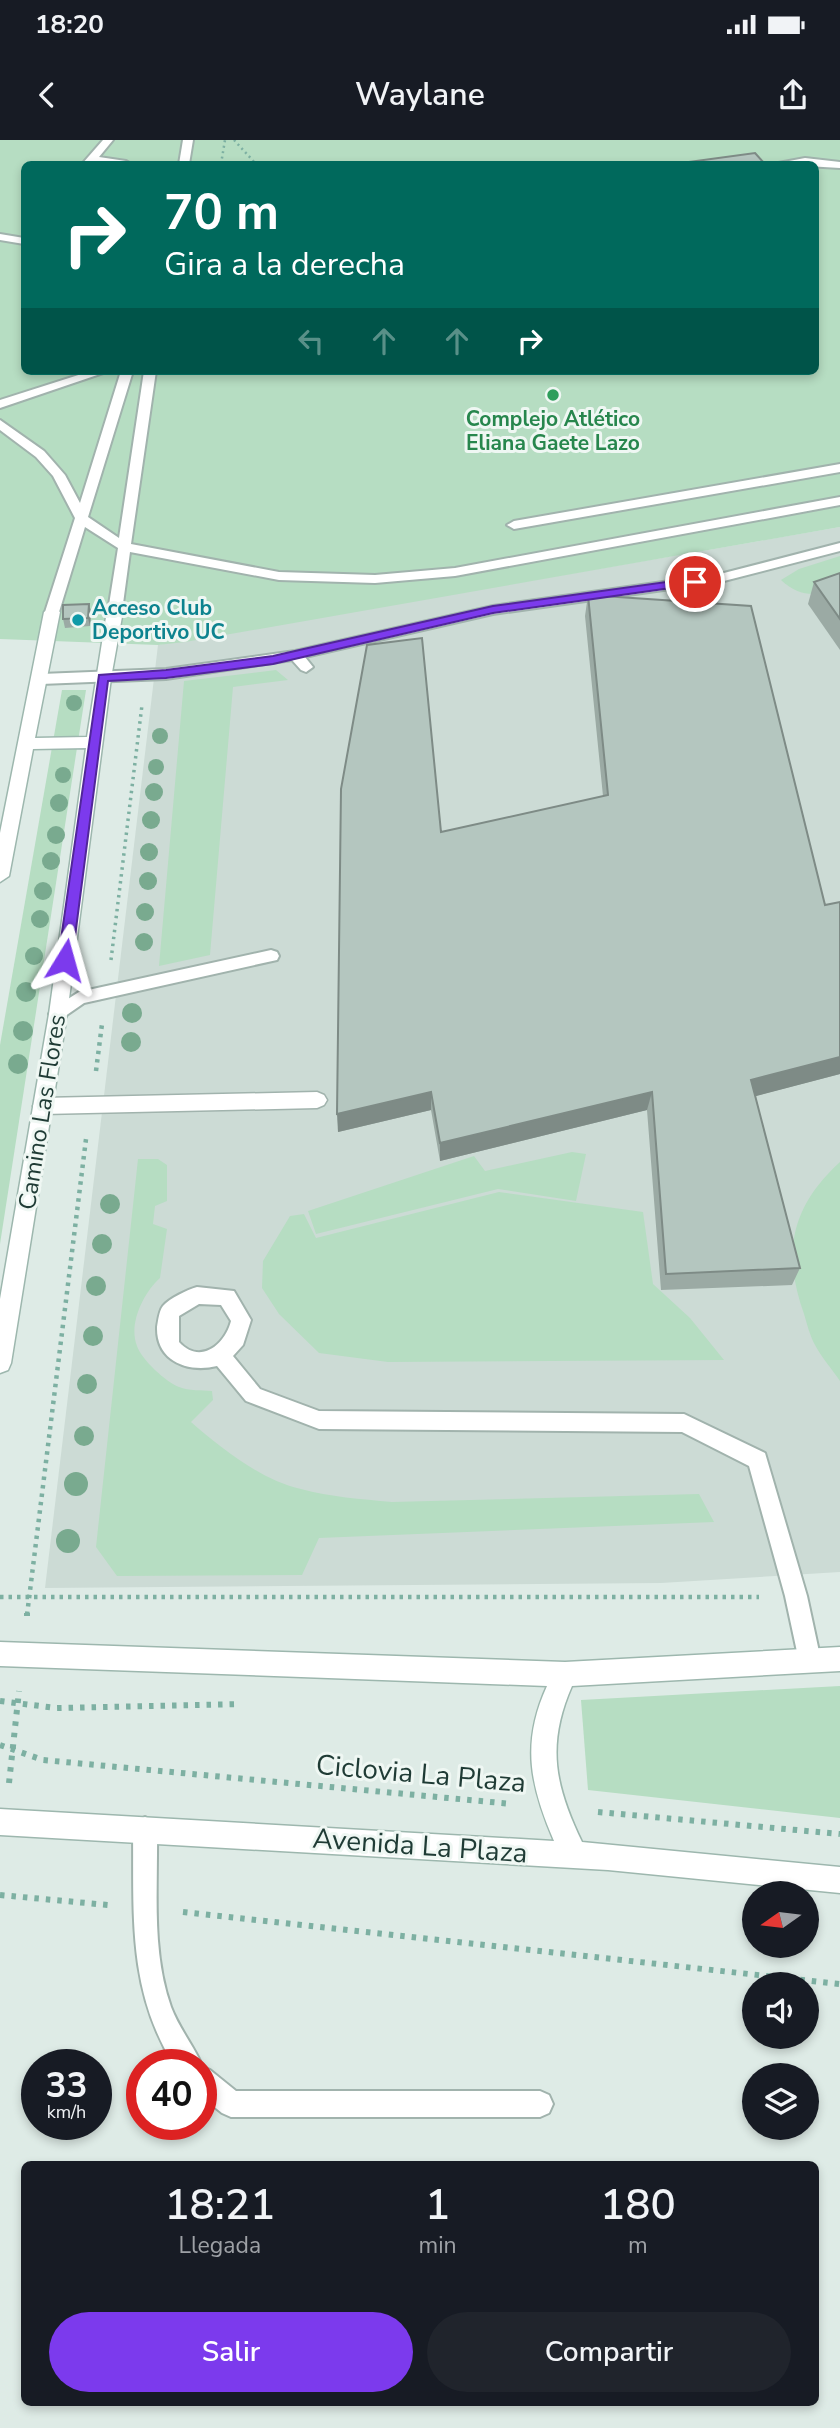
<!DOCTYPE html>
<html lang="es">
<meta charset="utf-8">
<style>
:root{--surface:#171b24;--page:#20242c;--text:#f1f3f6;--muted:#9ea1a6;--accent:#7c3aed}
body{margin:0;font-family:"Nunito Sans",sans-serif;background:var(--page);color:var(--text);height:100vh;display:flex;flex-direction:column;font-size:26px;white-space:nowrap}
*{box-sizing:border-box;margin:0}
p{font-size:23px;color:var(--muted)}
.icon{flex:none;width:38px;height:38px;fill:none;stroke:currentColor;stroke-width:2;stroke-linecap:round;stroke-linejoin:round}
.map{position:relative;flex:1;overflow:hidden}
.drawer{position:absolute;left:21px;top:2021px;width:798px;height:245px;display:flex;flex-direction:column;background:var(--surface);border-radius:10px;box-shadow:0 4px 10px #0003}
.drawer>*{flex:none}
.guide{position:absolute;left:21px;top:21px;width:798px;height:214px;border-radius:10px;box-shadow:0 4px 10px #0003;background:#00695c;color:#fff;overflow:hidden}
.needle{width:46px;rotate:256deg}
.controls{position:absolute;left:742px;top:1741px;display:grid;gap:14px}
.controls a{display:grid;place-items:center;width:77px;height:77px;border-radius:50%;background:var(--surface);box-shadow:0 4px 10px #0003;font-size:35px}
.speed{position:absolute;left:21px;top:1909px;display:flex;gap:14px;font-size:35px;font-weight:700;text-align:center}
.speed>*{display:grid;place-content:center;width:91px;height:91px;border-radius:50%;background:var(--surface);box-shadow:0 4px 10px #0003;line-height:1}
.speed small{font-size:18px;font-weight:400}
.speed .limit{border:10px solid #d22;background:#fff;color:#111}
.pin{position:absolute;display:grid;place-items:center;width:60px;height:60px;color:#fff;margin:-30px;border:4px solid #fff;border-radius:50%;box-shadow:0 2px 7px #0007}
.me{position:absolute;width:77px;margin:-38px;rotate:8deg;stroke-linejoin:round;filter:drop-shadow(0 0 5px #0008)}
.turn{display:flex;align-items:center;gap:24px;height:147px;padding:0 28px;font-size:32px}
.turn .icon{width:91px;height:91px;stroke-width:2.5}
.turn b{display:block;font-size:49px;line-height:60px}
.lanes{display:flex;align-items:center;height:66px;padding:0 28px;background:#0003;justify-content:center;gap:35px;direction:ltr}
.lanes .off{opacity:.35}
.eta{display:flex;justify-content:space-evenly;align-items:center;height:119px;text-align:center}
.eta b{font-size:42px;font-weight:600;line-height:49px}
.action{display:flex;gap:14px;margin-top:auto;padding:14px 28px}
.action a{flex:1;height:80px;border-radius:42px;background:var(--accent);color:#fff;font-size:28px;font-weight:600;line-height:80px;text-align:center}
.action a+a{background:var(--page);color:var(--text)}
.status{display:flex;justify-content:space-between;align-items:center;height:49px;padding:0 35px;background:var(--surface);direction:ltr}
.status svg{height:19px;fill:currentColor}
header{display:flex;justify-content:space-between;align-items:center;height:91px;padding:0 28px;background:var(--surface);font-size:32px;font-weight:600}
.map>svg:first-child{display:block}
.built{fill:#ccdbd5}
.green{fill:#b6ddc2;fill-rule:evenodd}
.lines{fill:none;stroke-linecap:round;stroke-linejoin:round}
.lane-casing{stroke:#a1b3ad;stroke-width:4}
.street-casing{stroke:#a1b3ad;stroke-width:3}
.secondary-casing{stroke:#9db7ae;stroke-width:3}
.path-far3{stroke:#7db0a2;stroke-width:2.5;stroke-dasharray:2 3.5;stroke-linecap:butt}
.path-far2{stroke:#7db0a2;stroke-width:3.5;stroke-dasharray:2.5 4.5;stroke-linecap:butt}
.path-far1{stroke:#7db0a2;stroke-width:4.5;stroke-dasharray:3.5 5;stroke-linecap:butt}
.path{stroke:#7db0a2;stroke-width:6;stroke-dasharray:4.5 7;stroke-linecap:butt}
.lane{fill:#fff;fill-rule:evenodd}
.street{fill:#fff;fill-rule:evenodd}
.secondary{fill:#fff;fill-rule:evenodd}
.tree{fill:#79aa8f}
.wall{fill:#9baaa4}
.shaded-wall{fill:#7e8b86}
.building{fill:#b4c6bf;stroke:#7e8b86;stroke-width:2}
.route{fill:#7c3aed;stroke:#51269a;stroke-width:2}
.leisure-dot{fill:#2e9e5b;stroke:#eff7f3;stroke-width:2.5}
.culture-dot{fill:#0f9aa8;stroke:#eff7f3;stroke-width:2.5}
.labels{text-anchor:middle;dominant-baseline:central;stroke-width:6;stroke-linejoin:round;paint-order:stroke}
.far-leisure-label{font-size:21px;font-weight:bold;fill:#27864d;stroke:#eff7f3}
.far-culture-label{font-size:21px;font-weight:bold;fill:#0d838f;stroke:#eff7f3;text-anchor:start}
.street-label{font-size:24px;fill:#1f3b35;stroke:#eff7f3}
.near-street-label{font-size:28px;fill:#1f3b35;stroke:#eff7f3}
</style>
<div class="status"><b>18:20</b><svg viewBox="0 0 49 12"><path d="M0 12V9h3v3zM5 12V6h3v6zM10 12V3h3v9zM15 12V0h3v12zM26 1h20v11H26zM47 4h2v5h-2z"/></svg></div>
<header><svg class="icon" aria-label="back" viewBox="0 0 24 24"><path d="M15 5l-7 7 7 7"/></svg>Waylane<svg class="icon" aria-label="share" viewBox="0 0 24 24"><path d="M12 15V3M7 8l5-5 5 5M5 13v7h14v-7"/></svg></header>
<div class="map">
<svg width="840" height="2288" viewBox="0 0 840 2288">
<rect width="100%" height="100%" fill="#deebe6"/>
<path class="built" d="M840 387V1432L661 1443 45 1448 158 505Z"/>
<g class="green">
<path d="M0 0H840V387L185 502 158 505 0 499ZM24 24H816V231H24Z"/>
<path d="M840 416V448C817 457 799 457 781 440L799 429Z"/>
<path d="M276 530 288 540 233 547 210 815 159 826 184 541Z"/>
<path d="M62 550H86L0 1104V905Z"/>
<path d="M572 1012 586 1014 576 1061 498 1049 316 1094 308 1071 474 1016 485 1031Z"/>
<path d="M138 1019H158L167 1025V1061L155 1066 153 1084 167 1089 160 1138C144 1152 128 1184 137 1206 141 1219 167 1243 179 1247 189 1251 202 1250 212 1251L213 1260 191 1282C221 1308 261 1340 301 1349 330 1357 361 1359 392 1362L699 1354 714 1382 319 1398 302 1435 117 1436 96 1407Z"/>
<path d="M840 1022V1241C832 1229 822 1218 815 1205 810 1196 807 1184 804 1174 782 1112 791 1067 840 1022Z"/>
<path d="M499 1052 643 1072 653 1144 690 1178 724 1220 388 1222 319 1213 279 1174 262 1148 263 1121 290 1076 304 1074 316 1098Z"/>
<path d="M840 1546V1678L588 1650 581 1560Z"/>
</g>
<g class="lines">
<defs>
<g id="lane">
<path d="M103 0H113L99 17 126 21 131 24H82Z"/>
<path d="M183 0H193L189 24H179Z"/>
<path d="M805 18 840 22V28L773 24Z"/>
<path d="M0 94 24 98V104L0 100Z"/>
<path d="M91 231H109L0 268V260Z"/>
<path d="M121 231H133L88 377 119 398 144 231H156L131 404 279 432 375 435 455 428 840 357V365L455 436 375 443 279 440 130 412 122 471 115 475 108 471 118 408 85 387 59 472 57 475H47L45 472 75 378 53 336 36 317 0 290V280L44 311 65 335 80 363Z"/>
<path d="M840 324V332L514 389 507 385 514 381Z"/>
<path d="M840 403V411L720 442 493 474 305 517 313 527 306 532 301 530 292 520 166 539 41 544 34 539 41 534 166 529 295 511 493 466 720 434Z"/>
<path d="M271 810 277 812 279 816 277 820 84 863 58 881 52 879 49 874 52 869 79 852Z"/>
<path d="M197 1147 234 1151 251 1180 243 1205 233 1216 260 1249 319 1271 684 1274 765 1313 807 1456 821 1521 818 1529 810 1532 802 1529 799 1521 785 1456 749 1326 682 1292 319 1289 246 1261 217 1226C189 1233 156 1222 157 1187 158 1181 159 1171 163 1166 170 1158 187 1150 197 1147ZM199 1164 221 1165 231 1181C225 1205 200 1225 179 1202V1176Z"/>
<path d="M145 1677 153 1681 157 1689C158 1748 151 1811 171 1867 179 1888 193 1905 202 1925L201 1926 210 1930 236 1951H540L549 1955 553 1964 549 1973 540 1977H231L222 1973 201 1956V1925H174C127 1849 134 1774 133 1689L137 1681Z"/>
</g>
<path id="street" d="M317 952 324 955 327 960 324 965 317 968 43 974 36 971 33 966 36 961 43 958Z"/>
<g id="secondary">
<path d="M115 466 123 471 111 538 67 874 11 1223 8 1230 0 1233V1159L49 874 86 608 33 609 9 736 0 742V693L44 472 52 467 60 472 35 598 87 597 107 471Z"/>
<path d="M0 1502 565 1522 840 1507V1531L572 1546C546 1605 555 1646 582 1702L840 1727V1753L608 1730 0 1695V1669L554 1701C530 1645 521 1603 547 1546L0 1526Z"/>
</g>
</defs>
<use href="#lane" class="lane-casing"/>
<use href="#street" class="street-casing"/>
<use href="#secondary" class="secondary-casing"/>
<g class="path-far3">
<path d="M234 0 256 24"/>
<path d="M221 24 225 0"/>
</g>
<path class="path-far2" d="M111 820 142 565"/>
<g class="path-far1">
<path d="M96 931 102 884"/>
<path d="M0 1457H759"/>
<path d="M27 1475 86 999"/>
</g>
<g class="path">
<path d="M27 1476V1473"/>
<path d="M0 1561 56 1568 241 1564"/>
<path d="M0 1605 43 1620 512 1664"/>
<path d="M9 1643 19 1551"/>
<path d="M598 1672 840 1694"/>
<path d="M0 1755 108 1765"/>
<path d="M183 1772 840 1844"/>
</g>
<use href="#lane" class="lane"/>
<use href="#street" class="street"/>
<use href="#secondary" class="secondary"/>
</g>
<g class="tree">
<circle cx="74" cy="563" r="8"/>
<circle cx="160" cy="596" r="8"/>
<circle cx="156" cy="627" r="8"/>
<circle cx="63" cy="635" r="8"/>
<circle cx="154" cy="652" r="9"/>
<circle cx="59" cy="663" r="9"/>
<circle cx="151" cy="680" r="9"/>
<circle cx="56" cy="695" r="9"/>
<circle cx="149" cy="712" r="9"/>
<circle cx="51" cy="721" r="9"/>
<circle cx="148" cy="741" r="9"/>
<circle cx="43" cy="751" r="9"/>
<circle cx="145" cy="772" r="9"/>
<circle cx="40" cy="779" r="9"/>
<circle cx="144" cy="802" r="9"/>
<circle cx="34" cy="816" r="9"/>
<circle cx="26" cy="852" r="10"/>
<circle cx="132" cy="873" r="10"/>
<circle cx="23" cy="891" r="10"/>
<circle cx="131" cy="902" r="10"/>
<circle cx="18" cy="924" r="10"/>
<circle cx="110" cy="1064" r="10"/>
<circle cx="102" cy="1104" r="10"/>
<circle cx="96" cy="1146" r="10"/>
<circle cx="93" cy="1196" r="10"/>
<circle cx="87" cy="1244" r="10"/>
<circle cx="84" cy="1296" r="10"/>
<circle cx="76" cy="1344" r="12"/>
<circle cx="68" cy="1401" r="12"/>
</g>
<g class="wall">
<path d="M840 433V510L808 464 814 442Z"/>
<path d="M588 455 825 765 840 762V934L755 956 800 1128 792 1145 661 1150 647 970 440 1021 431 970 338 992 441 692 603 656 585 476Z"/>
<path d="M89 464 91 472 90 486 65 488 63 479Z"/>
</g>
<g class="shaded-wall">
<path d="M89 464 91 472 90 486 88 478Z"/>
<path d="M840 917V934L745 959 751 940Z"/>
<path d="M431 952V970L338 992 337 974Z"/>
<path d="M652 952 647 970 440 1021V1003Z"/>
</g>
<g class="building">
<path d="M755 13 765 24H674Z"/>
<path d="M840 433V479L814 442Z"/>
<path d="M588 455 751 466 825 765 840 762V917L751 940 800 1128 666 1134 652 952 440 1003 431 952 337 974 341 649 367 505 422 498 441 692 608 655Z"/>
<path d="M89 464 88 478 63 479V465Z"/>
</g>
<path class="route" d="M695 438 700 442 699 444 493 473 273 524 166 538 108 541 72 820 65 825 60 824 58 820 99 535 166 530 273 516 493 466Z"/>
<circle class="leisure-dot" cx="553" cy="255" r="7"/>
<circle class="culture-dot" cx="78" cy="480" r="7"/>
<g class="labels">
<g class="far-leisure-label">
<text x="553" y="279">Complejo Atlético<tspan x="553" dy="24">Eliana Gaete Lazo</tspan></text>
</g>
<g class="far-culture-label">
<text x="92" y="468">Acceso Club<tspan x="92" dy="24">Deportivo UC</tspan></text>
</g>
<g class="street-label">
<text transform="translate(42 972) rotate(-81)">Camino Las Flores</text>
</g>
<g class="near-street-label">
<text transform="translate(421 1634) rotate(5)">Ciclovia La Plaza</text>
<text transform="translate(420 1706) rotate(4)">Avenida La Plaza</text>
</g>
</g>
</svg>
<div class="controls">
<a><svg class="needle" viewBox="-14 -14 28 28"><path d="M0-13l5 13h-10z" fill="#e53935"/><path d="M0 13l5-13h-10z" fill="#9ea1a6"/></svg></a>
<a><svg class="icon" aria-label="sound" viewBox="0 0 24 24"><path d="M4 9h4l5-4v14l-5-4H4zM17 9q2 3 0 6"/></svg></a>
<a><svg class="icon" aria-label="layers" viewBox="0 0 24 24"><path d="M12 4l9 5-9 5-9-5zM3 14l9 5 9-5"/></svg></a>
</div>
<div class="speed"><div>33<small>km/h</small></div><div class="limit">40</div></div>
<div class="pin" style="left:695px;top:442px;background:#d93025"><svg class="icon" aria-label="arrive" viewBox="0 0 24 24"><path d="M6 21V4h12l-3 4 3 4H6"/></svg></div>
<svg class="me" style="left:65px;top:820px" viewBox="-20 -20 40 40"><path d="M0-17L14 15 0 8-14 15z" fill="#7c3aed" stroke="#fff" stroke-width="4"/></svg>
<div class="guide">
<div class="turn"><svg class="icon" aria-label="right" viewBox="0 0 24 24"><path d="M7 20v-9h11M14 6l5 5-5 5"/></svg><div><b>70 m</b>Gira a la derecha</div></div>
<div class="lanes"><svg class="icon off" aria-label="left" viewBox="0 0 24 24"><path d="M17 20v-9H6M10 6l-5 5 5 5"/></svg><svg class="icon off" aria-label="ahead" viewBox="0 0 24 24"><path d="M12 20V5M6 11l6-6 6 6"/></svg><svg class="icon off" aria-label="ahead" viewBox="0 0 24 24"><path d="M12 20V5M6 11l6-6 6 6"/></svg><svg class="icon" aria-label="right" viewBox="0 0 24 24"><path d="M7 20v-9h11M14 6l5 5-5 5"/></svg></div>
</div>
<section class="drawer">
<div class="eta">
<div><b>18:21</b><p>Llegada</p></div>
<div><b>1</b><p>min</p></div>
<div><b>180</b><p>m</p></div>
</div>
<div class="action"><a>Salir</a><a>Compartir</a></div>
</section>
</div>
